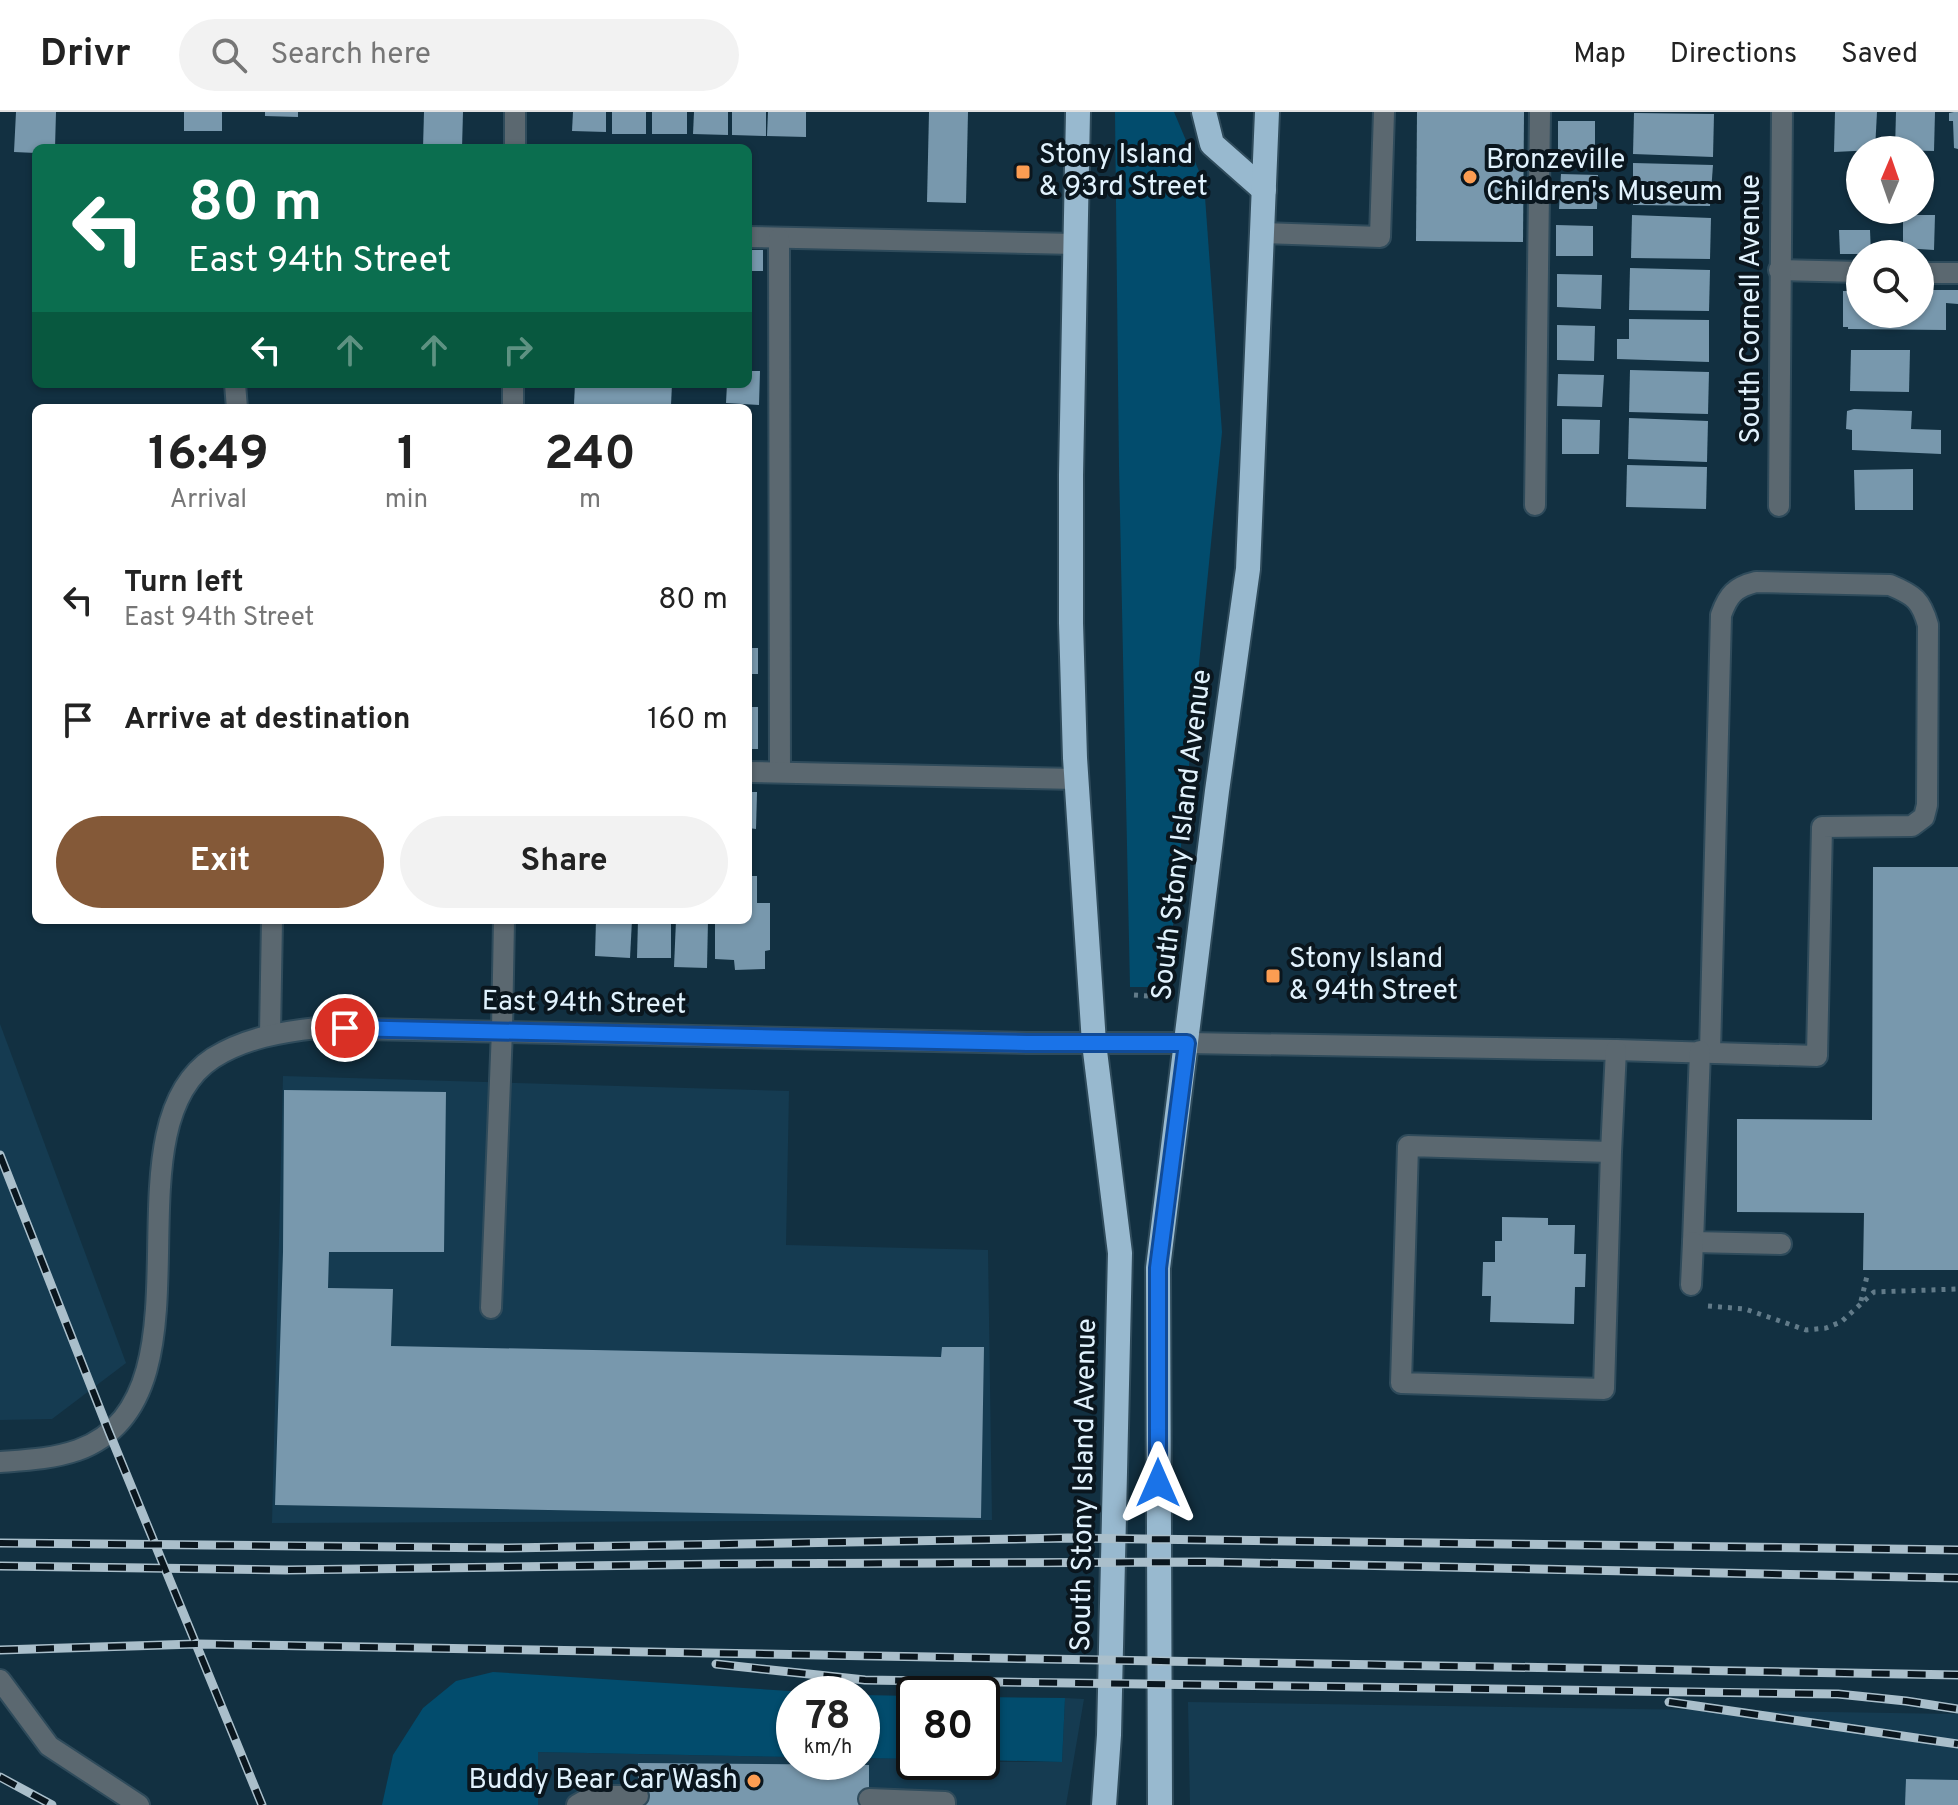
<!DOCTYPE html>
<style>
:root{--surface:#fff;--page:#f2f2f2;--text:#222;--muted:#767676;--line:#e0e0e0;--accent:#845938}
body{margin:0;font-family:Overpass,sans-serif;background:var(--page);color:var(--text);height:100vh;display:flex;flex-direction:column;font-size:30px;white-space:nowrap}
*{box-sizing:border-box;margin:0}
p{font-size:26px;color:var(--muted)}
.icon{flex:none;width:44px;height:44px;fill:none;stroke:currentColor;stroke-width:2;stroke-linecap:round;stroke-linejoin:round}
.map{position:relative;flex:1;overflow:hidden}
.side{position:absolute;left:32px;top:292px;width:720px;height:520px;display:flex;flex-direction:column;background:var(--surface);border-radius:12px;box-shadow:0 2px 6px #0004}
.side>*{flex:none}
.banner{position:absolute;left:32px;top:32px;width:720px;height:244px;border-radius:12px;box-shadow:0 2px 6px #0004;background:#0b6e4f;color:#fff;overflow:hidden}
.needle{width:52px;rotate:2deg}
.controls{position:absolute;left:1846px;top:24px;display:grid;gap:16px}
.controls a{display:grid;place-items:center;width:88px;height:88px;border-radius:50%;background:var(--surface);box-shadow:0 2px 6px #0004;font-size:40px}
.speed{position:absolute;left:776px;top:1564px;display:flex;gap:16px;font-size:40px;font-weight:700;text-align:center}
.speed>*{display:grid;place-content:center;width:104px;height:104px;border-radius:50%;background:var(--surface);box-shadow:0 2px 6px #0004;line-height:1}
.speed small{font-size:20px;font-weight:400}
.speed .limit{border:4px solid #111;border-radius:12px;background:#fff;color:#111}
.pin{position:absolute;display:grid;place-items:center;width:68px;height:68px;color:#fff;margin:-34px;border:4px solid #fff;border-radius:50%;box-shadow:0 2px 8px #0007}
.me{position:absolute;width:88px;margin:-44px;rotate:0deg;stroke-linejoin:round;filter:drop-shadow(0 0 6px #0008)}
.turn{display:flex;align-items:center;gap:28px;height:168px;padding:0 24px;font-size:36px}
.turn .icon{width:104px;height:104px;stroke-width:2.5}
.turn b{display:block;font-size:56px;line-height:68px}
.lanes{display:flex;align-items:center;height:76px;padding:0 24px;background:#0003;justify-content:center;gap:40px;direction:ltr}
.lanes .off{opacity:.35}
.eta{display:flex;justify-content:space-evenly;align-items:center;height:136px;text-align:center}
.eta b{font-size:48px;font-weight:700;line-height:56px}
.button{display:flex;gap:16px;margin-top:auto;padding:16px 24px}
.button a{flex:1;height:92px;border-radius:48px;background:var(--accent);color:#fff;font-size:32px;font-weight:700;line-height:92px;text-align:center}
.button a+a{background:var(--page);color:var(--text)}
ul{padding:0;list-style:none}
li{display:flex;align-items:center;gap:24px;height:120px;padding:0 24px}
li div{flex:1}
li b{display:block;font-size:30px}
li em{font-style:normal}
header{display:flex;align-items:center;gap:48px;box-sizing:border-box;height:112px;padding:0 40px;background:var(--surface);border-bottom:2px solid var(--line)}
header strong{font-size:38px}
nav{display:flex;gap:44px;margin-inline-start:auto;font-size:28px}
.search{width:560px;height:72px;background:var(--page);display:flex;align-items:center;gap:20px;box-sizing:border-box;padding:0 28px;border-radius:44px;color:var(--muted);font-size:30px}
.map>svg:first-child{display:block}
.built{fill:#153b51}
.green{fill:#024c6d}
.building{fill:#7898ad}
.lines{fill:none;stroke-linecap:round;stroke-linejoin:round}
.lane-casing{stroke:#2f4b5b;stroke-width:24}
.street-casing{stroke:#2f4b5b;stroke-width:24}
.highway-casing{stroke:#2f4b5b;stroke-width:28}
.path{stroke:#627b89;stroke-width:5;stroke-dasharray:4 6;stroke-linecap:butt}
.lane{stroke:#5b6870;stroke-width:20}
.street{stroke:#5b6870;stroke-width:20}
.highway{stroke:#98b9cf;stroke-width:24}
.rail-casing{stroke:#aabfcb;stroke-width:9}
.rail{stroke:#0a161e;stroke-width:6;stroke-dasharray:18;stroke-linecap:butt}
.route-casing{stroke:#114b97;stroke-width:20}
.route{stroke:#1a73e8;stroke-width:14}
.poi-dot{fill:#fc9d52;stroke:#0a161e;stroke-width:3}
.labels{text-anchor:middle;dominant-baseline:central;stroke-width:8;stroke-linejoin:round;paint-order:stroke}
.poi-label{font-size:28px;fill:#e1f2fd;stroke:#0a161e;text-anchor:start}
.street-label{font-size:28px;fill:#e1f2fd;stroke:#0a161e}
</style>
<header>
<strong>Drivr</strong>
<div class="search"><svg class="icon" aria-label="search" viewBox="0 0 24 24"><circle cx="10" cy="10" r="6"/><path d="M15 15l6 6"/></svg>Search here</div>
<nav><a>Map</a><a>Directions</a><a>Saved</a></nav>
</header>
<div class="map">
<svg width="1958" height="1693" viewBox="0 0 1958 1693">
<rect width="100%" height="100%" fill="#123041"/>
<g class="built">
<path d="M0 912 126 1251 52 1307 0 1308Z"/>
<path d="M283 964 789 979 786 1133 988 1138 992 1408 272 1411Z"/>
<path d="M1065 1586 1084 1587 1066 1693H538L537 1640 794 1645V1650H862V1646L914 1647V1650H1062Z"/>
<path d="M1188 1590 1958 1602V1693H1190Z"/>
</g>
<g class="green">
<path d="M1115 0H1174L1204 71 1222 320 1167 875H1130L1119 354Z"/>
<path d="M493 1560 837 1582H794V1645L538 1640V1693H382L393 1643 423 1596 456 1569Z"/>
<path d="M862 1583 914 1584V1647L862 1646Z"/>
<path d="M982 1585 1065 1586 1062 1650 982 1648Z"/>
</g>
<g class="building">
<path d="M16 0H56L55 36H36V41L14 40Z"/>
<rect x="184" y="0" width="38" height="19"/>
<path d="M265 0H298V5L265 4Z"/>
<path d="M424 0H463L462 36H423Z"/>
<path d="M573 0H606V20L572 19Z"/>
<rect x="612" y="0" width="34" height="22"/>
<rect x="652" y="0" width="35" height="22"/>
<path d="M694 0H728V23L693 22Z"/>
<path d="M732 0H766V24L732 23Z"/>
<path d="M768 0H806V25L767 24Z"/>
<path d="M929 0H968L966 91 927 90Z"/>
<path d="M1417 0H1524L1523 130 1416 129Z"/>
<path d="M1835 0H1877L1875 38 1834 40Z"/>
<path d="M1896 0H1935L1934 39 1895 38Z"/>
<path d="M1954 0H1958V37L1954 36 1953 9H1949V1Z"/>
<path d="M1634 1 1714 2 1713 45 1633 42Z"/>
<path d="M1558 9H1595V42L1558 43Z"/>
<path d="M1633 51 1713 53 1710 94 1633 93Z"/>
<path d="M1561 62 1598 63 1597 97H1559Z"/>
<path d="M1632 103 1711 106 1710 147 1631 146Z"/>
<path d="M1903 103H1935L1934 138 1903 136Z"/>
<path d="M1556 113 1593 114V144H1556Z"/>
<path d="M1839 118H1870L1871 142H1840Z"/>
<rect x="748" y="138" width="15" height="21"/>
<path d="M1630 156 1710 158 1709 199 1629 198Z"/>
<path d="M1557 162 1602 163 1601 197 1557 195Z"/>
<path d="M1848 177H1860V202H1920V178H1958V192L1946 191V218L1848 217V215H1843V179H1848Z"/>
<path d="M1629 207 1709 208V250L1617 247V227H1629Z"/>
<path d="M1557 213 1595 214 1594 249 1557 248Z"/>
<path d="M1851 238H1910L1909 280 1850 279Z"/>
<path d="M1630 258 1709 260 1708 302 1629 300Z"/>
<path d="M748 259H760L759 293 726 291 727 272H748Z"/>
<path d="M1558 262 1604 263 1602 295 1557 294Z"/>
<path d="M575 272H672L671 293 574 292Z"/>
<path d="M1854 297 1912 299 1911 317 1941 318V342L1852 338V318L1846 317 1847 299Z"/>
<path d="M1629 306 1708 309 1707 350 1628 347Z"/>
<path d="M1562 307 1600 308 1599 342H1562Z"/>
<path d="M1627 353 1707 355 1706 397 1626 395Z"/>
<path d="M1913 357V398H1855L1854 358Z"/>
<rect x="748" y="536" width="10" height="26"/>
<rect x="748" y="595" width="10" height="42"/>
<path d="M748 680H757L756 717 748 716Z"/>
<path d="M1873 755H1958V1158H1863L1864 1101 1737 1100V1007L1872 1008Z"/>
<path d="M748 764H757V791H770V838L765 839V857L735 858 734 848 715 847V808H748Z"/>
<path d="M596 808H632L630 846 595 844Z"/>
<path d="M638 808H671V846H637Z"/>
<path d="M676 808H708L707 856 674 855Z"/>
<path d="M284 978 446 980 444 1140H329L328 1176 393 1177 391 1234 941 1245 942 1235H984L981 1406 275 1393 283 1140Z"/>
<path d="M1502 1105 1548 1106V1113H1575L1574 1142H1586L1585 1175H1575L1574 1212 1490 1210 1491 1184H1482L1483 1150H1495V1129H1502Z"/>
<path d="M638 1651 869 1653V1693H638Z"/>
<path d="M1906 1667 1958 1668V1693H1905Z"/>
</g>
<g class="lines">
<defs>
<g id="lane">
<path d="M1262 121 1380 125 1384 0"/>
<path d="M748 125 1076 132"/>
<path d="M779 126 780 660"/>
<path d="M1779 158 1860 160"/>
<path d="M1920 161H1958"/>
<path d="M235 272 237 296"/>
<path d="M1535 393 1540 0"/>
<path d="M748 660 1077 667"/>
<path d="M270 922 272 808"/>
<path d="M1187 931 1616 938 1817 944 1822 715 1912 714 1924 705 1927 693 1928 513C1921 488 1914 483 1890 473L1756 470C1735 475 1728 483 1721 503L1710 940"/>
<path d="M1700 939 1693 1130 1781 1132"/>
<path d="M1611 1040 1604 1277 1401 1271 1408 1034 1611 1040 1616 938"/>
<path d="M1691 1173 1693 1130"/>
<path d="M491 1196 502 918"/>
<path d="M0 1568 49 1634 139 1693"/>
<path d="M869 1687 945 1690V1693"/>
<path d="M577 1693 593 1684H638"/>
</g>
<g id="street">
<path d="M515 0V36"/>
<path d="M513 296V272"/>
<path d="M1779 394 1782 0"/>
<path d="M502 918 504 808"/>
<path d="M0 1350C27 1348 52 1347 78 1338 223 1285 101 1019 213 946 245 926 281 920 317 916L1027 931H1187"/>
</g>
<g id="highway">
<path d="M1078 0 1071 363V511L1075 646 1094 931 1120 1141 1109 1623 1104 1693"/>
<path d="M1204 0 1212 32 1264 78"/>
<path d="M1160 1693 1158 1156 1217 679 1248 457 1267 0"/>
</g>
</defs>
<use href="#lane" class="lane-casing"/>
<use href="#street" class="street-casing"/>
<use href="#highway" class="highway-casing"/>
<g class="path">
<path d="M1134 883 1164 885"/>
<path d="M1861 1189 1867 1164"/>
<path d="M1708 1194 1745 1197 1806 1218 1826 1216 1841 1210 1874 1180 1958 1177"/>
</g>
<use href="#lane" class="lane"/>
<use href="#street" class="street"/>
<use href="#highway" class="highway"/>
<defs>
<g id="rail">
<path d="M0 1043 109 1320 262 1693"/>
<path d="M0 1431 505 1436 1068 1426 1958 1438"/>
<path d="M0 1454 286 1458 726 1452 1206 1450 1958 1466"/>
<path d="M0 1538 196 1532 1958 1563"/>
<path d="M716 1552 865 1568 1838 1582 1906 1589 1958 1597"/>
<path d="M1669 1590 1958 1632"/>
<path d="M0 1665 52 1693"/>
</g>
</defs>
<use href="#rail" class="rail-casing"/>
<use href="#rail" class="rail"/>
</g>
<g class="lines">
<defs>
<path id="route" d="M345 916 1027 931H1187L1158 1156V1371"/>
</defs>
<use href="#route" class="route-casing"/>
<use href="#route" class="route"/>
</g>
<g class="poi-dot">
<rect x="1015" y="52" width="16" height="16" rx="4"/>
<circle cx="1470" cy="65" r="8"/>
<rect x="1265" y="856" width="16" height="16" rx="4"/>
<circle cx="754" cy="1669" r="8"/>
</g>
<g class="labels">
<g class="poi-label">
<text x="1039" y="44">Stony Island<tspan x="1039" dy="32">&amp; 93rd Street</tspan></text>
<text x="1486" y="49">Bronzeville<tspan x="1486" dy="32">Children's Museum</tspan></text>
<text x="1289" y="848">Stony Island<tspan x="1289" dy="32">&amp; 94th Street</tspan></text>
<text x="738" y="1669" text-anchor="end">Buddy Bear Car Wash</text>
</g>
<g class="street-label">
<text transform="translate(1752 197) rotate(-90)">South Cornell Avenue</text>
<text transform="translate(1183 723) rotate(-83)">South Stony Island Avenue</text>
<text transform="translate(584 892) rotate(1)">East 94th Street</text>
<text transform="translate(1085 1373) rotate(-89)">South Stony Island Avenue</text>
</g>
</g>
</svg>
<div class="controls">
<a><svg class="needle" viewBox="-14 -14 28 28"><path d="M0-13l5 13h-10z" fill="#e53935"/><path d="M0 13l5-13h-10z" fill="#767676"/></svg></a>
<a><svg class="icon" aria-label="search" viewBox="0 0 24 24"><circle cx="10" cy="10" r="6"/><path d="M15 15l6 6"/></svg></a>
</div>
<div class="speed"><div>78<small>km/h</small></div><div class="limit">80</div></div>
<div class="pin" style="left:345px;top:916px;background:#d93025"><svg class="icon" aria-label="arrive" viewBox="0 0 24 24"><path d="M6 21V4h12l-3 4 3 4H6"/></svg></div>
<svg class="me" style="left:1158px;top:1371px" viewBox="-20 -20 40 40"><path d="M0-17L14 15 0 8-14 15z" fill="#1a73e8" stroke="#fff" stroke-width="4"/></svg>
<div class="banner">
<div class="turn"><svg class="icon" aria-label="left" viewBox="0 0 24 24"><path d="M17 20v-9H6M10 6l-5 5 5 5"/></svg><div><b>80 m</b>East 94th Street</div></div>
<div class="lanes"><svg class="icon" aria-label="left" viewBox="0 0 24 24"><path d="M17 20v-9H6M10 6l-5 5 5 5"/></svg><svg class="icon off" aria-label="ahead" viewBox="0 0 24 24"><path d="M12 20V5M6 11l6-6 6 6"/></svg><svg class="icon off" aria-label="ahead" viewBox="0 0 24 24"><path d="M12 20V5M6 11l6-6 6 6"/></svg><svg class="icon off" aria-label="right" viewBox="0 0 24 24"><path d="M7 20v-9h11M14 6l5 5-5 5"/></svg></div>
</div>
<section class="side">
<div class="eta">
<div><b>16:49</b><p>Arrival</p></div>
<div><b>1</b><p>min</p></div>
<div><b>240</b><p>m</p></div>
</div>
<ul>
<li><svg class="icon" aria-label="left" viewBox="0 0 24 24"><path d="M17 20v-9H6M10 6l-5 5 5 5"/></svg><div><b>Turn left</b><p>East 94th Street</p></div><em>80 m</em></li>
<li><svg class="icon" aria-label="arrive" viewBox="0 0 24 24"><path d="M6 21V4h12l-3 4 3 4H6"/></svg><div><b>Arrive at destination</b></div><em>160 m</em></li>
</ul>
<div class="button"><a>Exit</a><a>Share</a></div>
</section>
</div>
